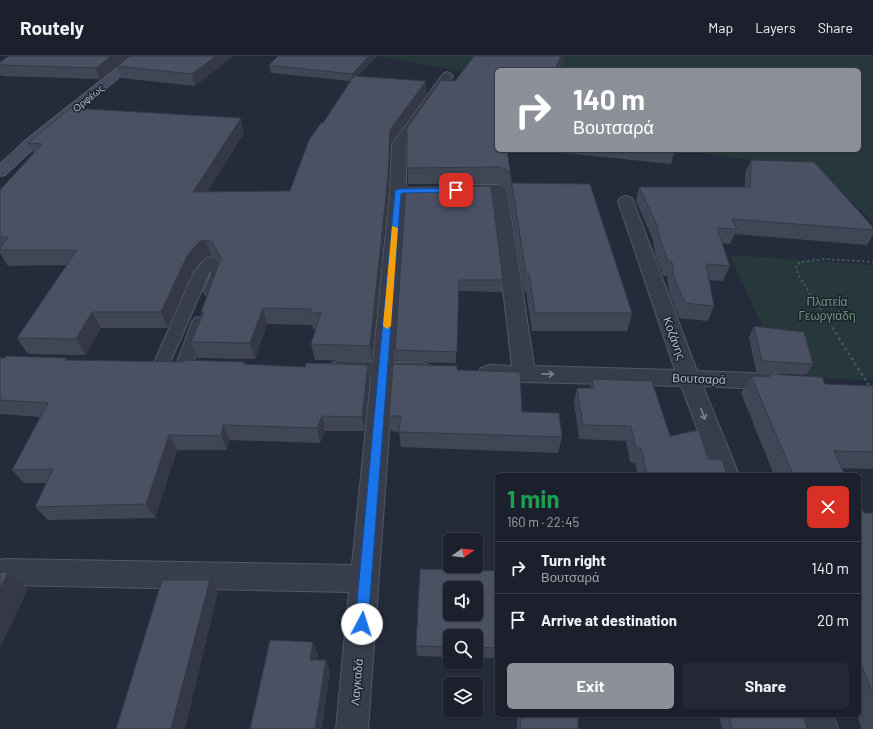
<!DOCTYPE html>
<meta charset="utf-8">
<style>
:root{--surface:#1b202c;--page:#242834;--text:#f1f3f6;--muted:#a0a3a9;--line:#393e48;--accent:#8c9099}
body{margin:0;font-family:Barlow,sans-serif;background:var(--page);color:var(--text);height:100vh;display:flex;flex-direction:column;font-size:15px;white-space:nowrap}
*{box-sizing:border-box;margin:0}
p{font-size:13px;color:var(--muted)}
.icon{flex:none;width:22px;height:22px;fill:none;stroke:currentColor;stroke-width:2;stroke-linecap:round;stroke-linejoin:round}
.map{position:relative;flex:1;overflow:hidden}
.details{position:absolute;left:495px;top:417px;width:366px;height:244px;display:flex;flex-direction:column;background:var(--surface);border-radius:6px;box-shadow:0 1px 3px #0004,0 0 0 1px var(--line)}
.details>*{flex:none}
.guide{position:absolute;left:495px;top:12px;width:366px;height:84px;border-radius:6px;box-shadow:0 1px 3px #0004,0 0 0 1px var(--line);background:#8c9099;color:#fff;overflow:hidden}
.needle{width:26px;rotate:76deg}
.tools{position:absolute;left:443px;top:477px;display:grid;gap:8px}
.tools a{display:grid;place-items:center;width:40px;height:40px;border-radius:6px;background:var(--surface);box-shadow:0 1px 3px #0004,0 0 0 1px var(--line);font-size:20px}
.pin{position:absolute;display:grid;place-items:center;width:34px;height:34px;color:#fff;margin:-17px;border-radius:8px;box-shadow:0 2px 6px #0006}
.me{position:absolute;width:44px;margin:-22px;rotate:5deg;stroke-linejoin:round;filter:drop-shadow(0 0 3px #0008)}
.turn{display:flex;align-items:center;gap:14px;height:84px;padding:0 12px;font-size:18px}
.turn .icon{width:52px;height:52px;stroke-width:2.5}
.turn b{display:block;font-size:28px;line-height:34px}
.round{display:grid;place-items:center;flex:none;width:42px;height:42px;border-radius:6px;background:var(--page)}
.head{display:flex;align-items:center;justify-content:space-between;height:68px;padding:0 12px}
h1{font-size:24px;font-weight:700;line-height:30px;color:#1e9e55}
.primary-button{display:flex;gap:8px;margin-top:auto;padding:8px 12px}
.primary-button a{flex:1;height:46px;border-radius:6px;background:var(--accent);color:#fff;font-size:16px;font-weight:700;line-height:46px;text-align:center}
.primary-button a+a{background:var(--page);color:var(--text)}
ul{padding:0;list-style:none}
li{display:flex;align-items:center;gap:12px;height:52px;padding:0 12px;border-top:1px solid var(--line)}
li div{flex:1}
li b{display:block;font-size:15px}
li em{font-style:normal}
header{display:flex;align-items:center;gap:24px;box-sizing:border-box;height:56px;padding:0 20px;background:var(--surface);border-bottom:1px solid var(--line)}
header strong{font-size:19px}
nav{display:flex;gap:22px;margin-inline-start:auto;font-size:14px}
.map>svg:first-child{display:block}
.green{fill:#27383c}
.lines{fill:none;stroke-linecap:round;stroke-linejoin:round}
.lane-casing{stroke:#535866;stroke-width:2}
.street-casing{stroke:#535866;stroke-width:2}
.secondary-casing{stroke:#535866;stroke-width:2}
.path-far1{stroke:#445459;stroke-width:2;stroke-dasharray:2.5 2.5;stroke-linecap:butt}
.path{stroke:#445459;stroke-width:2.5;stroke-dasharray:3 3;stroke-linecap:butt}
.lane{fill:#383d4b;fill-rule:evenodd}
.street{fill:#383d4b;fill-rule:evenodd}
.secondary{fill:#464c5d;fill-rule:evenodd}
.wall{fill:#404655}
.shaded-wall{fill:#343945}
.building{fill:#4a5163;stroke:#343945;fill-rule:evenodd}
.oneway{stroke:#7c818f}
.route{fill:#1a73e8;stroke:#114b97}
.slow{fill:#f59e0b}
.labels{text-anchor:middle;dominant-baseline:central;stroke-width:3;stroke-linejoin:round;paint-order:stroke}
.far-street-label{font-size:10px;fill:#b3b8c6;stroke:#1d2230}
.park-label{font-size:12px;fill:#6b967a;stroke:#1d2230}
.street-label{font-size:12px;fill:#b3b8c6;stroke:#1d2230}
</style>
<header>
<strong>Routely</strong>
<nav><a>Map</a><a>Layers</a><a>Share</a></nav>
</header>
<div class="map">
<svg width="873" height="673" viewBox="0 0 873 673">
<rect width="100%" height="100%" fill="#242b3a"/>
<g class="green">
<path d="M377 0H873V166L817 113 678 94H859V14H497V22Z"/>
<path d="M730 199 873 209V324L807 322 798 287 768 283Z"/>
</g>
<g class="lines">
<defs>
<g id="lane">
<path d="M211 201 216 202 225 217 216 239 211 241 206 239 204 236 211 217 210 215 169 309 167 313 161 315 155 313 153 309 194 216 206 202Z"/>
<path d="M200 261 205 262 208 266 192 309 190 313 184 315 178 313 176 309 192 266 195 262Z"/>
</g>
<g id="street">
<path d="M447 16 451 18 453 20 406 88V135L394 307H423L431 310 434 315 431 320 423 323 393 322 368 673H336L349 536 4 529 0 528V504L4 503 352 509 371 321H339L331 318 328 313 331 308 339 305 373 306 390 135 392 88 443 18Z"/>
<path d="M462 129H499L504 131 507 134 534 310 675 314 618 145 620 142 626 140 632 142 697 315 778 318 786 320 789 326 786 332 778 334 703 330 739 419H715L681 330 489 325 481 322 478 317 481 312 489 309 512 310 492 139 457 137 454 134 457 131Z"/>
<path d="M801 659H833L838 673H806Z"/>
</g>
<path id="secondary" d="M132 0H145L37 89 5 119 0 120V108L27 83Z"/>
</defs>
<use href="#lane" class="lane-casing"/>
<use href="#street" class="street-casing"/>
<use href="#secondary" class="secondary-casing"/>
<path class="path-far1" d="M816 247 799 220 796 211 800 206 825 203 873 206"/>
<path class="path" d="M816 246 870 331"/>
<use href="#lane" class="lane"/>
<use href="#street" class="street"/>
<use href="#secondary" class="secondary"/>
</g>
<g class="wall">
<path d="M130 0 100 23 1 20 0 17V6Z"/>
<path d="M130 0H233L195 30 121 22 117 10Z"/>
<path d="M278 0H377L357 20 426 38 390 88 388 135 372 305 315 304 311 288 316 273H313L312 269 267 268 255 303 197 302 191 286 202 260 201 256 220 206 217 201 211 200 205 201 193 215 168 272H101L85 299 28 298 17 282 67 209 8 210 0 197V134L34 97 28 87 244 77 207 136 290 135 323 67 350 25 271 17 269 9Z"/>
<path d="M474 0H564L563 7 559 14H497V94H507L512 127 590 128 632 257 627 275H532L526 236H524L508 133 499 128H408L407 72 441 24 455 25Z"/>
<path d="M564 94H675L671 108 564 97Z"/>
<path d="M751 104 873 171V179L867 189 735 178 730 188 722 187 730 210 723 225 709 224 714 250 708 265 679 262 669 236 667 220H663L655 198 653 184 636 145 639 131H745V117Z"/>
<path d="M406 131 503 224 502 236 458 235 456 307 396 306 395 294Z"/>
<path d="M754 270 813 308 806 319 756 316 749 281Z"/>
<path d="M0 302H66L68 304 183 306H245V308L369 323 364 375H325L320 387 229 384 227 394H177L155 462 48 464 35 451 46 427H24L12 414 40 361 0 358Z"/>
<path d="M457 314 562 381 558 397 401 391 399 376 391 375 389 360Z"/>
<path d="M769 318 825 328 873 330V413L842 412 845 419H774L741 337 751 320 768 321Z"/>
<path d="M592 323 670 380 708 403 727 419H638L635 407 630 406 626 385 579 383 574 346 577 332H590Z"/>
<path d="M859 447 864 457H873V673H862L857 659H859Z"/>
<path d="M497 515V602H476V580H450V601L417 600 416 590Z"/>
<rect x="517" y="659" width="61" height="14"/>
<path d="M719 659H803L807 673H722Z"/>
</g>
<g class="shaded-wall">
<path d="M111 0H130L100 23 96 12Z"/>
<path d="M216 0H233L195 30 192 18Z"/>
<path d="M369 0H377L352 25V18Z"/>
<path d="M561 0H564L563 7 559 14H554Z"/>
<path d="M426 25V38L390 88 388 135 372 305 370 290 390 74Z"/>
<path d="M241 62 244 77 198 151 193 136Z"/>
<path d="M206 184 211 200 205 201 193 215 168 272 161 256 187 200 200 185Z"/>
<path d="M263 252 267 268 255 303 250 287Z"/>
<path d="M92 256 101 272 85 299 76 283Z"/>
<path d="M368 309 369 323 364 375 362 361Z"/>
<path d="M322 360 325 375 320 387 317 372Z"/>
<path d="M223 369 229 384 227 394 221 380Z"/>
<path d="M169 379 177 394 155 462 146 448Z"/>
<path d="M8 516 28 533 0 592V533Z"/>
<path d="M210 524 218 537 185 673H171Z"/>
<path d="M313 586 318 598 315 615 310 604Z"/>
<path d="M326 604 330 615 322 673H315Z"/>
</g>
<g class="building">
<path d="M9 0H111L96 12 0 9V6Z"/>
<path d="M130 0H216L192 18 117 10Z"/>
<path d="M278 0H369L352 18 269 9Z"/>
<path d="M474 0H561L554 14H497V94H507L512 127 590 128 632 257H535L529 218H526L510 116 500 111 407 112V72L441 24 455 25Z"/>
<path d="M354 20 426 25 390 74 388 120 370 290 311 288 321 257H310L311 253 263 252 250 287 191 286 204 256H201L221 202 212 186 206 184 200 185 187 200 161 256H92L76 283 17 282 77 194H0V192L8 181H0V134L42 88 28 87 70 52 241 62 193 136 290 135 309 84 321 67H323Z"/>
<path d="M751 104 814 106 873 171V174L732 163 737 173 717 172 730 210 706 208 714 250 685 247 674 221 672 206 668 205 660 183 657 169 639 131H750Z"/>
<path d="M491 130 503 224H459L457 296 395 294 406 131Z"/>
<path d="M754 270 804 276 813 308 762 305Z"/>
<path d="M6 300 66 302 65 304 183 306V304L245 306 244 308 305 311 306 307 368 309 362 361 322 360 317 372 223 369 221 380 169 379 146 448 35 451 53 413 12 414 48 347 0 344V302H5Z"/>
<path d="M393 308 457 310V314L520 316 522 356 559 357 562 381 399 376 401 360H389Z"/>
<path d="M769 318 822 321 825 328 873 330V396L834 395 845 419H793L751 320 770 321Z"/>
<path d="M592 323 652 325 670 380 699 374 708 403 721 404 723 406 727 419H647L641 392H636L631 370 583 369 577 332H594Z"/>
<path d="M859 447 864 457H873V639L859 602Z"/>
<path d="M420 513 497 515V592L476 591V580H450V591L416 590ZM450 532H476V558H450Z"/>
<path d="M0 516H8L0 533Z"/>
<path d="M162 524H210L171 673H116Z"/>
<path d="M270 584 313 586 310 604H326L315 673H250Z"/>
<path d="M521 659H578V673H520Z"/>
<path d="M729 659H803L807 673H732Z"/>
</g>
<defs><path id="oneway-shaft" d="M-6 0H5M1.5-3L5.5 0L1.5 3" fill="none" stroke-width="1.6" stroke-linecap="round" stroke-linejoin="round"/></defs>
<g class="oneway">
<use href="#oneway-shaft" transform="translate(548 318) rotate(1)"/>
<use href="#oneway-shaft" transform="translate(703 358) rotate(69)"/>
</g>
<path class="route" d="M456 132 458 133V136L401 137 368 568 366 572 362 574 357 572 355 568 395 135 398 133Z"/>
<path class="slow" d="M392 170 398 172 391 270 387 273 383 270Z"/>
<g class="labels">
<g class="far-street-label">
<text transform="translate(88 42) rotate(-39)">Ορφέως</text>
</g>
<g class="park-label">
<text x="827" y="245">Πλατεία<tspan x="827" dy="14">Γεωργιάδη</tspan></text>
</g>
<g class="street-label">
<text transform="translate(675 282) rotate(70)">Κοζάνης</text>
<text transform="translate(699 322) rotate(2)">Βουτσαρά</text>
<text transform="translate(356 626) rotate(-85)">Λαγκαδά</text>
</g>
</g>
</svg>
<div class="tools">
<a><svg class="needle" viewBox="-14 -14 28 28"><path d="M0-13l5 13h-10z" fill="#e53935"/><path d="M0 13l5-13h-10z" fill="#a0a3a9"/></svg></a>
<a><svg class="icon" aria-label="sound" viewBox="0 0 24 24"><path d="M4 9h4l5-4v14l-5-4H4zM17 9q2 3 0 6"/></svg></a>
<a><svg class="icon" aria-label="search" viewBox="0 0 24 24"><circle cx="10" cy="10" r="6"/><path d="M15 15l6 6"/></svg></a>
<a><svg class="icon" aria-label="layers" viewBox="0 0 24 24"><path d="M12 4l9 5-9 5-9-5zM3 14l9 5 9-5"/></svg></a>
</div>
<div class="pin" style="left:456px;top:134px;background:#d93025"><svg class="icon" aria-label="arrive" viewBox="0 0 24 24"><path d="M6 21V4h12l-3 4 3 4H6"/></svg></div>
<svg class="me" style="left:362px;top:568px" viewBox="-20 -20 40 40"><circle r="19" fill="#fff"/><path d="M0-13L10 11 0 6-10 11z" fill="#1a73e8"/></svg>
<div class="guide">
<div class="turn"><svg class="icon" aria-label="right" viewBox="0 0 24 24"><path d="M7 20v-9h11M14 6l5 5-5 5"/></svg><div><b>140 m</b>Βουτσαρά</div></div>
</div>
<section class="details">
<div class="head"><div><h1>1 min</h1><p>160 m · 22:45</p></div><a class="round" style="background:#d93025;color:#fff"><svg class="icon" aria-label="close" viewBox="0 0 24 24"><path d="M6 6l12 12M18 6L6 18"/></svg></a></div>
<ul>
<li><svg class="icon" aria-label="right" viewBox="0 0 24 24"><path d="M7 20v-9h11M14 6l5 5-5 5"/></svg><div><b>Turn right</b><p>Βουτσαρά</p></div><em>140 m</em></li>
<li><svg class="icon" aria-label="arrive" viewBox="0 0 24 24"><path d="M6 21V4h12l-3 4 3 4H6"/></svg><div><b>Arrive at destination</b></div><em>20 m</em></li>
</ul>
<div class="primary-button"><a>Exit</a><a>Share</a></div>
</section>
</div>
